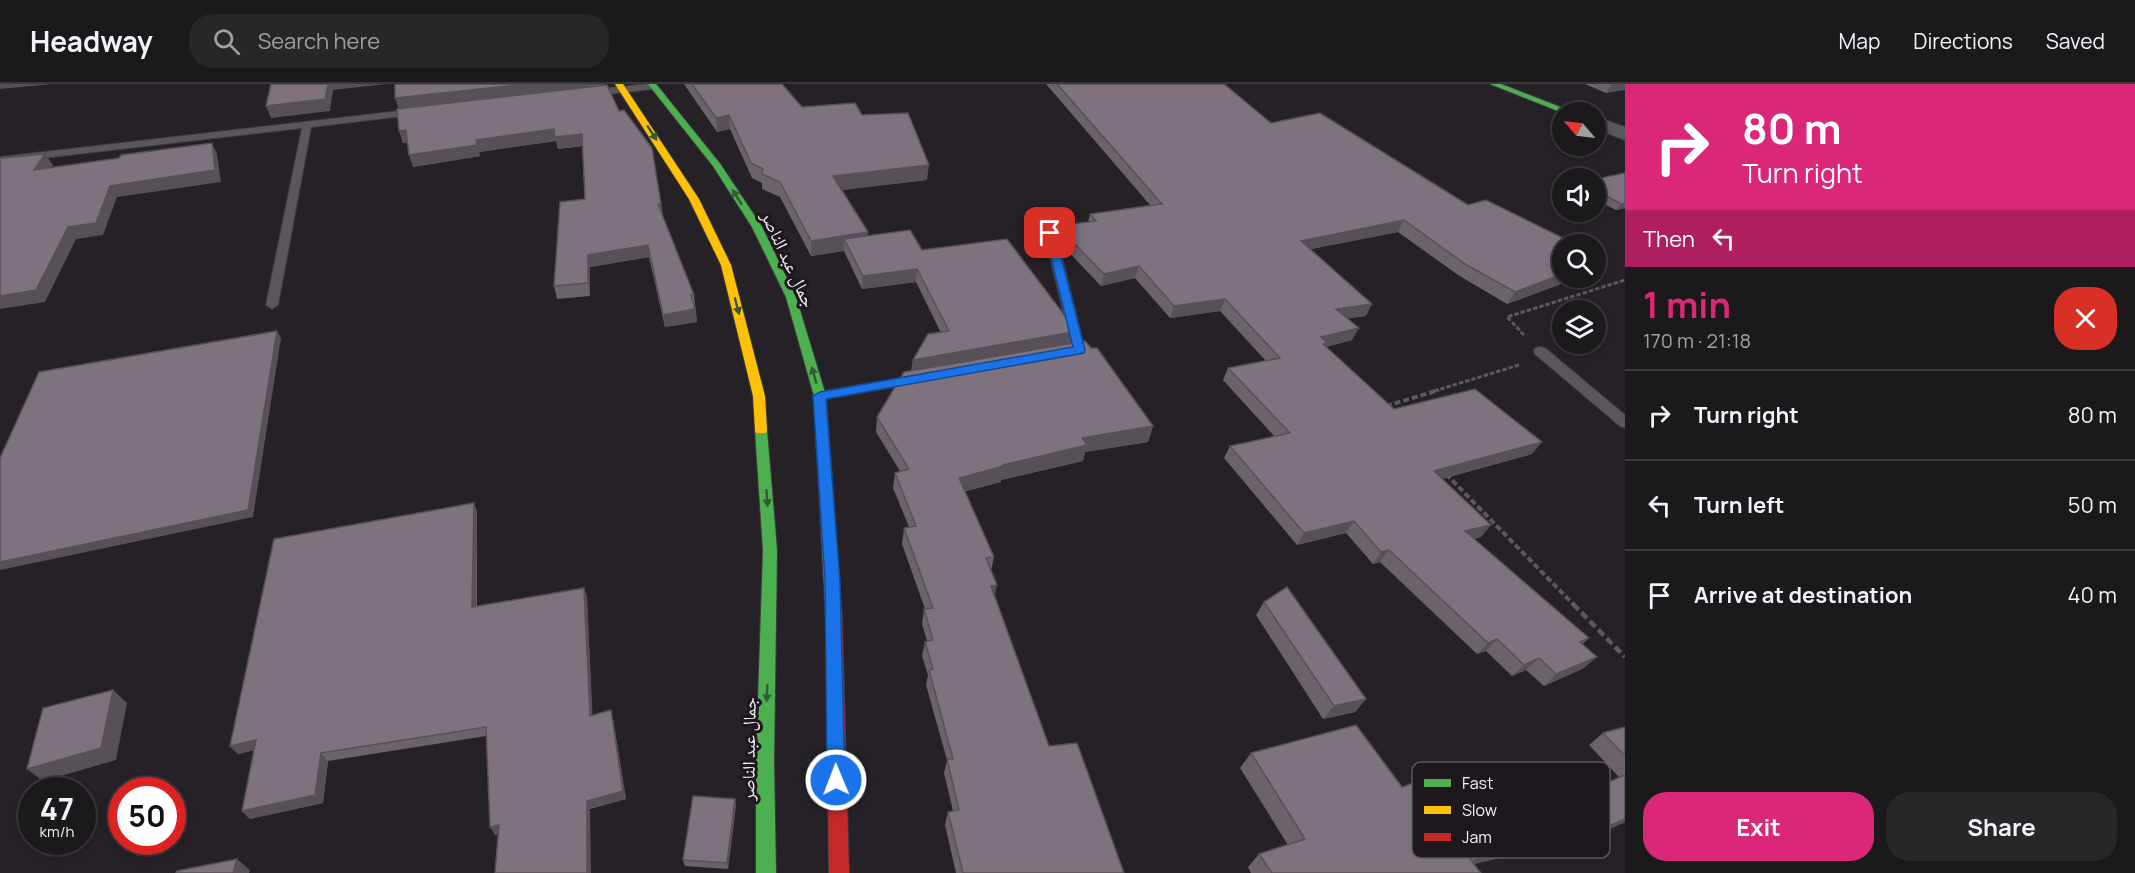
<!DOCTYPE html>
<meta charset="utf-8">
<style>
:root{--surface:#1c191c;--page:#292629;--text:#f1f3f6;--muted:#a0a0a3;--line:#3a383b;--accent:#db2777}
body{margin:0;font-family:Manrope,"Noto Naskh Arabic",sans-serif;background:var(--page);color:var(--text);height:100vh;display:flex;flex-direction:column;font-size:22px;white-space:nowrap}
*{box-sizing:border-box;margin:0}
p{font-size:20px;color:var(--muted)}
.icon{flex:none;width:33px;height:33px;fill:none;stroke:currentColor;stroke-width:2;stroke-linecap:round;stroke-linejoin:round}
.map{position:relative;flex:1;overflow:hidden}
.panel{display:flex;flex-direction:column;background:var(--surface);width:510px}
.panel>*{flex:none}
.top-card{background:#db2777;color:#fff;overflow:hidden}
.needle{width:39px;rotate:298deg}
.controls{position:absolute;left:1552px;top:18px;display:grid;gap:12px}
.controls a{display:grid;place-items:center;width:54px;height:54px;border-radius:50%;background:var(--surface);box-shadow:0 3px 9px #0003,0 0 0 2px var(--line);font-size:30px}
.speed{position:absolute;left:18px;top:693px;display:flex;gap:12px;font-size:30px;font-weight:700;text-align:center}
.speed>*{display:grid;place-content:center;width:78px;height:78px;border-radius:50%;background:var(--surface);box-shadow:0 3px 9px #0003,0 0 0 2px var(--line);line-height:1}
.speed small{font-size:15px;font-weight:400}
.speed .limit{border:9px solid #d22;background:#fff;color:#111}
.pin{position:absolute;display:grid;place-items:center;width:51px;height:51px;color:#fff;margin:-26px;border-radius:12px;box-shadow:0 3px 9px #0006}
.me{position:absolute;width:66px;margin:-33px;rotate:359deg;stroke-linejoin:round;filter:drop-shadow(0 0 4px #0008)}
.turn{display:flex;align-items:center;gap:21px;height:126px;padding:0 18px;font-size:27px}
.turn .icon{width:78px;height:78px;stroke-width:2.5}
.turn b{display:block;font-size:42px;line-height:51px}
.then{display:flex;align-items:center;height:57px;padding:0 18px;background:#0003;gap:12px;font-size:22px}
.round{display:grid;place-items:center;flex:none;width:63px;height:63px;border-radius:24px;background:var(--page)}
.summary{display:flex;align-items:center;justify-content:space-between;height:102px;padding:0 18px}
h1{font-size:36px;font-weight:700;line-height:45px;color:var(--accent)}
.cta{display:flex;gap:12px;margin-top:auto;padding:12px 18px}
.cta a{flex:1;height:69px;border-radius:24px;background:var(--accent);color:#fff;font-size:24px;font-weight:700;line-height:69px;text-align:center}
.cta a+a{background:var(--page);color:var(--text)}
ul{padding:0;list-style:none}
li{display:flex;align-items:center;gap:18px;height:90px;padding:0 18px;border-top:2px solid var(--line)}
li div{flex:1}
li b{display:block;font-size:22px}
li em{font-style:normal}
header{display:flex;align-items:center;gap:36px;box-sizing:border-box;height:84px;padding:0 30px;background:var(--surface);border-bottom:2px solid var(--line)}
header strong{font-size:28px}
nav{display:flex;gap:33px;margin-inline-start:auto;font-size:21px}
.search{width:420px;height:54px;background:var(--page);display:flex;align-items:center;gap:15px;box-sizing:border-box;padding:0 21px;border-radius:24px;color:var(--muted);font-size:22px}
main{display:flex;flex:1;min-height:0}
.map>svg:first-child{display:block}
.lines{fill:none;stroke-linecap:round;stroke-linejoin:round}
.lane-casing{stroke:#413c41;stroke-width:2}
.street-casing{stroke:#413c41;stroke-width:2}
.fast-casing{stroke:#413c41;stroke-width:2}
.slow-casing{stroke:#413c41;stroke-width:2}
.jam-casing{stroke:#413c41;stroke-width:2}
.path-far2{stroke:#5c5a5c;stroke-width:3;stroke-dasharray:4.5 2;stroke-linecap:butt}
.path-far1{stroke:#5c5a5c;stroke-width:4;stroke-dasharray:6 3;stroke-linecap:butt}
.path{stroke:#5c5a5c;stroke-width:4.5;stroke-dasharray:8 4;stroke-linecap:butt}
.lane{fill:#5a575a;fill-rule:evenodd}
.street{fill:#5a575a;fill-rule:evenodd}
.fast{fill:#4caf50;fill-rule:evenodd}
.slow{fill:#ffc107;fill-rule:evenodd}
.jam{fill:#c62828;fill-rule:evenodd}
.wall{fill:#6c626c}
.shaded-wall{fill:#585058}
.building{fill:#7d727d;stroke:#585058;stroke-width:1.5}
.oneway{fill:#335b34}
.route{fill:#1a73e8;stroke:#114b97;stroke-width:1.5}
.labels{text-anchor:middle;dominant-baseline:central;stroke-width:6;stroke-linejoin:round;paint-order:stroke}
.street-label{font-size:18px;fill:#f5f0f5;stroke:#1e171e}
.key{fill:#1e171e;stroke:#5e585e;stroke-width:1.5}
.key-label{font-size:16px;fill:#f5f0f5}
</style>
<header>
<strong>Headway</strong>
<div class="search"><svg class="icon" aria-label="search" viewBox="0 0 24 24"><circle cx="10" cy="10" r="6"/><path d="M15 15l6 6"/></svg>Search here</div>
<nav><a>Map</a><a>Directions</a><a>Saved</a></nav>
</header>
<main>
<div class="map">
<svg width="1625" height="789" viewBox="0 0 1625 789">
<rect width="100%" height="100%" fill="#262126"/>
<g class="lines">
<defs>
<g id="lane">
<path d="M648 0 657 2 653 5 590 12 586 9 590 6Z"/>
<path d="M417 25 422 28 420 30 311 43 278 221 272 225 266 221 302 44 0 79V73Z"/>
<path d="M1050 146 1056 149 1085 266 1084 269 1068 272 1062 268 1063 265 1072 263 1044 149Z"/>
<path d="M1540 263 1545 264 1625 331V344L1620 342 1535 270 1534 267 1535 264Z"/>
<path d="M918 291 923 292 925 295 923 298 820 316 813 312 820 308Z"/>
</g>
<path id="street" d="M1596 33 1625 43V56L1596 45Z"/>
<g id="fast">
<path d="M648 0H656L721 81 762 143 796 213 826 312 842 537 840 542 834 543 828 542 826 537 814 312 786 213 752 143 713 82Z"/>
<path d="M1490 0H1501L1573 28 1563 29Z"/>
<path d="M761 342 767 346 777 466 774 677 776 789H756V677L763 466 755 346Z"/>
</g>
<path id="slow" d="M615 0H623L699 115 731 181 765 312 767 346 766 349H756L755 346 753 312 721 181 689 115Z"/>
<path id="jam" d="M834 531 840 532 842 537 849 789H829L826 537 828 532Z"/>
</defs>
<use href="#lane" class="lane-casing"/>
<use href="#street" class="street-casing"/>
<use href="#fast" class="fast-casing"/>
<use href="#slow" class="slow-casing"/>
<use href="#jam" class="jam-casing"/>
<g class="path-far2">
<path d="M1524 251 1507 233 1625 196"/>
<path d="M1434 307 1519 281"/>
</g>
<g class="path-far1">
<path d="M1386 322 1439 306"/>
<path d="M1446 390 1574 521"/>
</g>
<path class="path" d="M1573 520 1625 573"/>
<use href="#lane" class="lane"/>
<use href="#street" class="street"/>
<use href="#fast" class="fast"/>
<use href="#slow" class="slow"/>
<use href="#jam" class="jam"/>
</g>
<g class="wall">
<path d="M684 0H782L802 23 862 31 927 96 842 106 868 152 922 166 1070 259 1153 342 1148 358 1085 368 1083 377 1001 396V398L965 407 994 473 991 487 994 512 1049 662 1124 789H956L945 741 948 728 953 727 944 689 947 676 926 601 928 591 922 572 925 558 927 557 922 540 924 525H925L902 460 904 444 909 443 893 404 895 389 900 387 876 348 877 333 911 287 913 276 941 249 916 198 862 205 844 167 811 172 780 113 762 105V99L752 94 730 45 717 48Z"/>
<path d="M1046 0H1224L1271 39 1563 194H1577L1507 220 1458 191 1398 148 1311 165 1366 232 1347 234 1352 256 1326 263 1394 325 1532 370 1442 395 1481 453 1474 455 1589 554 1582 560 1584 584 1544 602 1526 586 1512 592 1486 567 1477 570 1380 478 1373 480 1346 449 1297 461 1224 374 1230 362 1275 353 1223 296 1228 284 1266 277 1220 227 1170 234 1135 194 1101 202 1061 160 1065 141 1088 138 1090 130 1150 121Z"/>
<path d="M1585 0H1625L1606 9Z"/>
<path d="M605 2 619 27 661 120 663 132 694 211 697 238 665 243 649 173 590 183V212L557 215 554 202 585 115 582 62 558 65 556 57 479 68 480 72 413 83 407 58 403 59 399 25Z"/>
<path d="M1625 89V124L1616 126 1596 116V95Z"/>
<path d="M474 419 477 428V522L584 504 587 513 592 631 611 626 613 635 626 715 495 751 486 652 328 677 323 719 250 735 242 727 254 666 238 670 230 662Z"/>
<path d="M1264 518 1366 615 1355 628 1323 635 1256 531Z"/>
<path d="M1625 643V738L1596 751 1474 780 1481 789H1251L1248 783 1259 770 1288 761 1240 684 1251 669 1402 703 1462 765 1474 756 1498 746 1491 737 1505 727 1545 726 1619 693 1589 661 1603 649Z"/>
<path d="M735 715 736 721 728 785 685 782 683 776Z"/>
</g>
<g class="shaded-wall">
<path d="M0 0H52L0 5Z"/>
<path d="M328 0H386L333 6 330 27 271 34 266 22Z"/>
<path d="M526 0H605V3L399 26 395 14Z"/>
<path d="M1612 0H1625V6L1606 9Z"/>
<path d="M729 31 730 45 717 48 716 34Z"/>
<path d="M554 45 582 50 584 62 558 65 556 57 479 68 480 72 413 83 409 71 476 56Z"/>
<path d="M406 46 410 58 403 59 399 47Z"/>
<path d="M212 59 217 70 221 98 117 113 103 151 76 155 45 218 0 225V212L110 102Z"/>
<path d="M45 70 53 81 42 98 34 86Z"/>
<path d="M929 81 927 96 833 107V92Z"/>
<path d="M1625 119V124L1616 126 1621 120Z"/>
<path d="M658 120H661L663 132Z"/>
<path d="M1404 136 1398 148 1296 168 1301 157Z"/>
<path d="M868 148 867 164 844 155V167L811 172V157Z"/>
<path d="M648 161 649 173 590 183V212L588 199V171Z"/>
<path d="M1604 175 1596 185V178Z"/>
<path d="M1139 182 1135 194 1101 202 1104 190Z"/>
<path d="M917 185 916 198 862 205 863 192Z"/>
<path d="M1563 190V194H1577L1507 220 1515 208Z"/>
<path d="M1225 215 1220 227 1170 234 1174 222Z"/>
<path d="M1372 220 1366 232 1330 237 1336 225Z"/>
<path d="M695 225 697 238 665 243 663 231Z"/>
<path d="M1359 244 1352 256 1325 263 1321 253Z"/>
<path d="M277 247 281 254 253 433 0 486V478Z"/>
<path d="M1073 248 1069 261 911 289 913 276Z"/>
<path d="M1153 342 1148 358 1085 368 1083 377 1001 396V398L956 410 959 394 1003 381 1082 354Z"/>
<path d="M1542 358 1532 370 1425 399 1434 387Z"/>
<path d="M474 419 477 428 476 532 472 523Z"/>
<path d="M1354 437 1346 449 1297 461 1304 449Z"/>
<path d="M1491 441 1481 453 1456 459 1465 447Z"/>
<path d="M1389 466 1380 478 1373 480 1381 468Z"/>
<path d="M997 501 994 516 991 502Z"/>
<path d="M584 504 587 513 593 640 590 632Z"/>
<path d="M1497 555 1486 567 1477 570 1488 559Z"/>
<path d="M1597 573 1584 584 1544 602 1556 590Z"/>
<path d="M1539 574 1526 586 1512 592 1524 581Z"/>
<path d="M113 606 127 619 116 676 43 697 27 685Z"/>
<path d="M1366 615 1355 628 1323 635 1334 622Z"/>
<path d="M611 626 613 635 626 715 590 724 591 789H587V717Z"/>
<path d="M256 656 264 664 238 670 230 662Z"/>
<path d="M321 669 328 677 323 719 250 735 242 727Z"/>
<path d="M735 715 736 721 728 785 727 779Z"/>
<path d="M1625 735V738L1596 751 1466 782 1479 772Z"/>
<path d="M499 741 504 749 495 751 490 743Z"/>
<path d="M237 775 250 786 249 789H233Z"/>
</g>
<g class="building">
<path d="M271 0H328L325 15 266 22Z"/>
<path d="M395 0H526L395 14Z"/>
<path d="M692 0H782L802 23 855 19 862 31 908 29 929 81 833 92 868 148 811 157 780 98 762 90 763 85 751 79 729 31 716 34Z"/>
<path d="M1057 0H1224L1271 39 1320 29 1468 121 1486 116 1575 160H1563V190L1515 208 1465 180 1404 136 1301 157 1372 220 1336 225 1359 244 1321 253 1327 259 1323 260 1394 325 1475 305 1542 358 1434 387 1491 441 1465 447 1589 554 1580 558 1597 573 1556 590 1539 574 1524 581 1497 555 1488 559 1389 466 1381 468 1354 437 1304 449 1230 362 1290 349 1228 284 1280 274 1225 215 1174 222 1139 182 1104 190 1064 149 1071 148 1065 141 1096 137 1090 130 1162 120Z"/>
<path d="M607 1 619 27 624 26 652 64 661 120H658L694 211H691L695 225 663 231 648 161 588 171V199L554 202 560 118 585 115 582 50 555 53 554 45 476 56 477 61 409 71 406 46 399 47 397 25Z"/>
<path d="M212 59 215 86 110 102 96 139 68 143 36 206 0 212V74L45 70 34 86 119 74 121 71Z"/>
<path d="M1625 89V119L1621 120 1596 106V95Z"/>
<path d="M910 146 922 166 1007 155 1071 240 1073 248 913 276 928 250 949 247 917 185 863 192 844 155Z"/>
<path d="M1596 171 1604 175 1596 178Z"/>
<path d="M277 247 248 426 0 478V374L39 288Z"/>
<path d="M1085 257 1091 264H1097L1153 342 1082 354 1087 361 1003 381 1004 382 959 394 994 473 986 474 997 501 991 502 1049 662 1077 659 1124 789H963L948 728 959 726 947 675H953L929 586 933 585 925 558 933 556 924 525 933 524 904 444 916 442 895 389 909 385 877 333 904 288Z"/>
<path d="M474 419 472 523 584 504 590 632 611 626 623 707 587 717V789H495L499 741 490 743 486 643 321 669 315 711 242 727 256 656 230 662 274 455Z"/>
<path d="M1287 503 1366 615 1334 622 1264 518Z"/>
<path d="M113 606 101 664 27 685 43 624Z"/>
<path d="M1356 641 1402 703 1411 700 1481 789H1272L1259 770 1305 755 1251 669Z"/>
<path d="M1625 643V672L1603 649Z"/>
<path d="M1625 691V735L1611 741 1479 772 1474 756 1514 739 1505 727 1538 718 1545 726Z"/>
<path d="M693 712 735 715 727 779 683 776Z"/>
<path d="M237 775 233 789H176L177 787Z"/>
</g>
<defs><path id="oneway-solid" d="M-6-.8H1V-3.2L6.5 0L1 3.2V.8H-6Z" transform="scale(1.5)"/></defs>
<g class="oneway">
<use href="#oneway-solid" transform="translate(652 49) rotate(57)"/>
<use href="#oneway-solid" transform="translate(737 113) rotate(-122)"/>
<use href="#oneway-solid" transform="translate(737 222) rotate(75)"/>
<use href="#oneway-solid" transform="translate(814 291) rotate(-106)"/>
<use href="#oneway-solid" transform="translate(767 414) rotate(86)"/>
<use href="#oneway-solid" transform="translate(767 609) rotate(92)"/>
</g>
<path class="route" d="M1050 146 1055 149 1085 266 1084 269 826 315 840 497 845 696 842 702 836 705 830 702 827 696 825 497 813 312 820 308 1073 263 1045 149Z"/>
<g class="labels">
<g class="street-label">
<text transform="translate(789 175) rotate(65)">جمال عبد الناصر</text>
<text transform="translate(748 665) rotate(-89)">جمال عبد الناصر</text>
</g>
</g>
<rect x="1412" y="678" width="198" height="96" rx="9" class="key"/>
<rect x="1424" y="695" width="27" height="8" fill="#4caf50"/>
<rect x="1424" y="722" width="27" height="8" fill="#ffc107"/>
<rect x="1424" y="749" width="27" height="8" fill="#c62828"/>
<g class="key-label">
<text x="1462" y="705">Fast</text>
<text x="1462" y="732">Slow</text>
<text x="1462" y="759">Jam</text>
</g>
</svg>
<div class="controls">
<a><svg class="needle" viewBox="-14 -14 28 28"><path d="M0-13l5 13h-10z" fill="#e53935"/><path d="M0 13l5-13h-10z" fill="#a0a0a3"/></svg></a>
<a><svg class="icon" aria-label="sound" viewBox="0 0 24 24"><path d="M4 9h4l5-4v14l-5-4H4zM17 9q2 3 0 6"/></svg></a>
<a><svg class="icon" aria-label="search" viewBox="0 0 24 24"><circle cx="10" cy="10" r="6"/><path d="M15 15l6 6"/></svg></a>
<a><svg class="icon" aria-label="layers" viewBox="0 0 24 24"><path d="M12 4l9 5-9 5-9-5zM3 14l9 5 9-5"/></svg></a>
</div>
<div class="speed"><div>47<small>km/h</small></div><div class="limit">50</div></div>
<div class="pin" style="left:1050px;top:149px;background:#d93025"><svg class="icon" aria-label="arrive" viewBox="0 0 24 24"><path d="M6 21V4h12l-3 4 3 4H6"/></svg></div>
<svg class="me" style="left:836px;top:696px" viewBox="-20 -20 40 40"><circle r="17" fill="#1a73e8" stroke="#fff" stroke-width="3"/><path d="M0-11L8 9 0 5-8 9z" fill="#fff"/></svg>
</div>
<section class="panel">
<div class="top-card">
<div class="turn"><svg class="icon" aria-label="right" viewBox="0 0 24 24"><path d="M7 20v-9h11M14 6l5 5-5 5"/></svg><div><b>80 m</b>Turn right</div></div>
<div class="then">Then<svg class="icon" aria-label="left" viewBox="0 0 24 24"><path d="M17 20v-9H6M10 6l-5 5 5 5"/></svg></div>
</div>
<div class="summary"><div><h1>1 min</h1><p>170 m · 21:18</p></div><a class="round" style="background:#d93025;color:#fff"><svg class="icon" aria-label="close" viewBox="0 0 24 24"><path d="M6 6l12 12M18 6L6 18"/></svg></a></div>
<ul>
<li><svg class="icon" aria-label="right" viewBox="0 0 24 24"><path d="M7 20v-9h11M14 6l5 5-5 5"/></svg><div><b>Turn right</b></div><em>80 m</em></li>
<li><svg class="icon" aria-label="left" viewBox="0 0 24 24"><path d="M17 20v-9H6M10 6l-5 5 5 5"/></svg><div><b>Turn left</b></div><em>50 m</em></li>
<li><svg class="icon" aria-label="arrive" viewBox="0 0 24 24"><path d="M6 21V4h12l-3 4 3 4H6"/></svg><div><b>Arrive at destination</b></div><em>40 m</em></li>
</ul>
<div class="cta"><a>Exit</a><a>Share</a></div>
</section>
</main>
